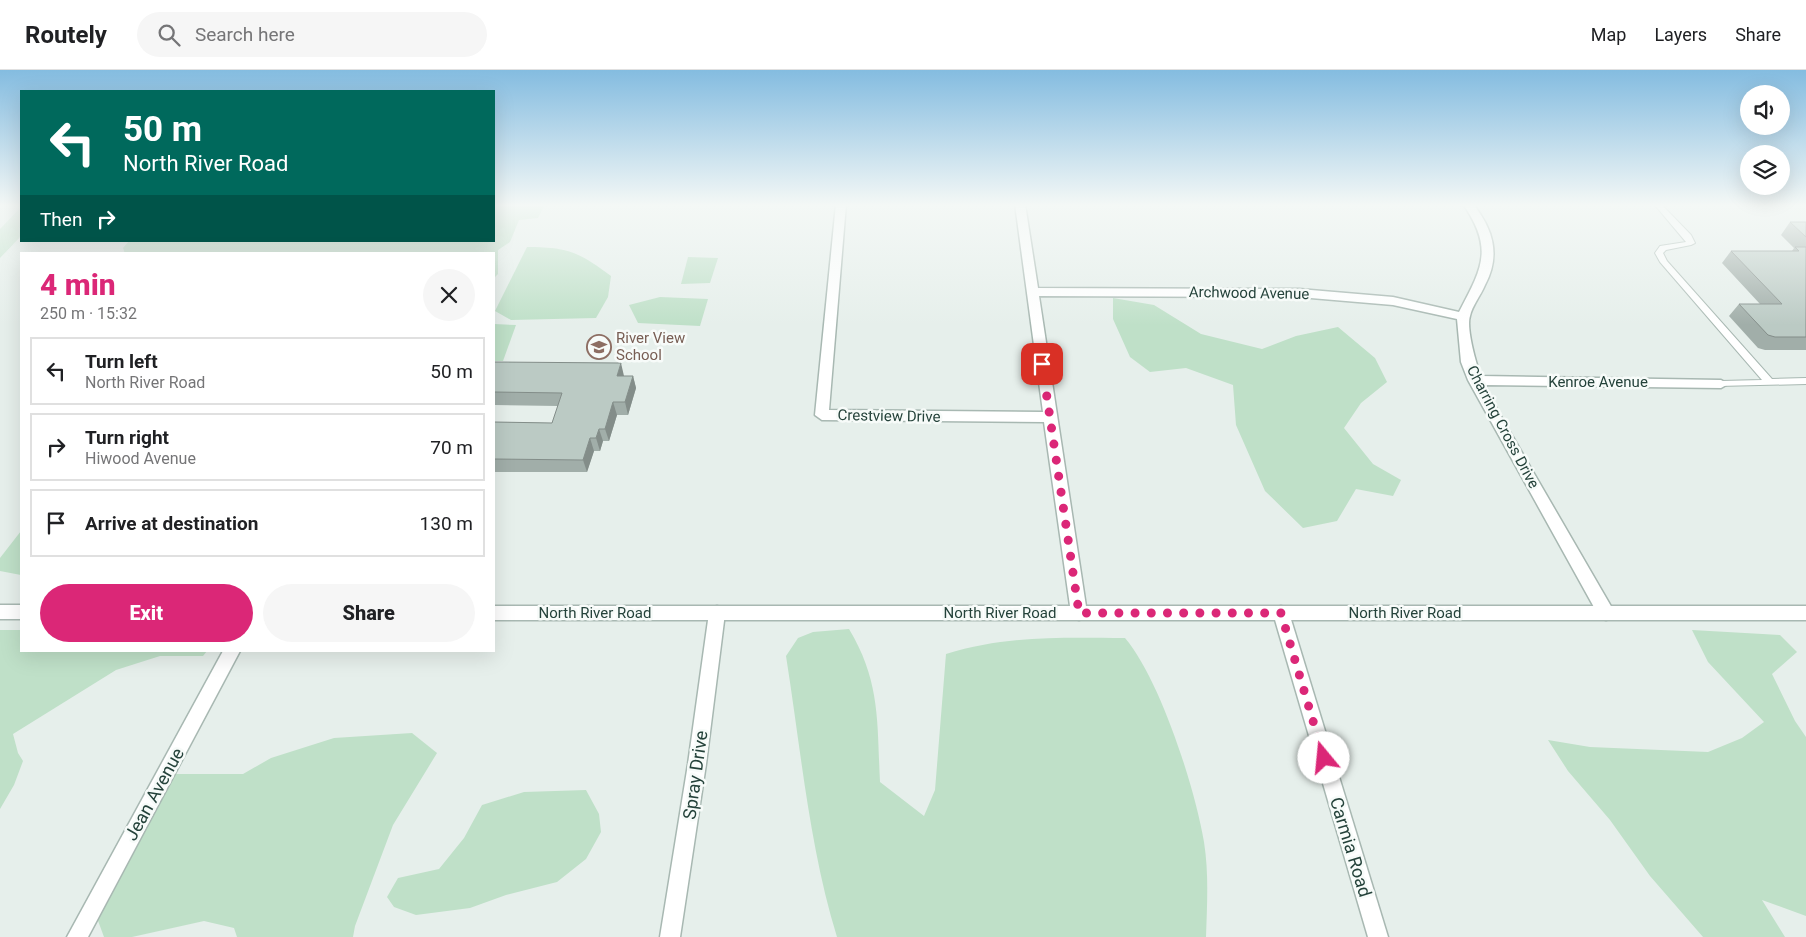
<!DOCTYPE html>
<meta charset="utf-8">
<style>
:root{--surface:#fff;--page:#f6f6f6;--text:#202124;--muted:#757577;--line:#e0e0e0;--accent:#db2777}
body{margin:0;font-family:Roboto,sans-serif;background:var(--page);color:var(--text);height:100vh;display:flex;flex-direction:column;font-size:19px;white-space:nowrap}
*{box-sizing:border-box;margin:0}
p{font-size:16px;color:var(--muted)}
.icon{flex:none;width:28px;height:28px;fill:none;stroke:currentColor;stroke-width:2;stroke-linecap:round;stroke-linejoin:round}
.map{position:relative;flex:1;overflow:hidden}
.side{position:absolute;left:20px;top:182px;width:475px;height:400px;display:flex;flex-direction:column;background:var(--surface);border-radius:0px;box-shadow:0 5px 20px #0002}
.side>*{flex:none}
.banner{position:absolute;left:20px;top:20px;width:475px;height:152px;border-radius:0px;box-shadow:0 5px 20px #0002;background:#00695c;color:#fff;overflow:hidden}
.controls{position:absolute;left:1740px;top:15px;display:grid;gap:10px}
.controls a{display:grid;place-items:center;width:50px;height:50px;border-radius:50%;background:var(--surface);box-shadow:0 5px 20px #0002;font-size:25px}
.pin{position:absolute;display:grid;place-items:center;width:42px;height:42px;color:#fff;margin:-21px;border-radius:10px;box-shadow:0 2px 8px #0006}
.me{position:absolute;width:55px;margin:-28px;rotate:343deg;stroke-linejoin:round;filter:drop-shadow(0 0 4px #0008)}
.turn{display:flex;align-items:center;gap:18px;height:105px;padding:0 20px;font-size:22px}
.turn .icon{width:65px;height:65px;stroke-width:2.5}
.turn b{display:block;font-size:35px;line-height:42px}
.then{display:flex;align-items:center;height:48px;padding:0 20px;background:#0003;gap:10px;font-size:19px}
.round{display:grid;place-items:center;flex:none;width:52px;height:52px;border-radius:26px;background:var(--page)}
.headline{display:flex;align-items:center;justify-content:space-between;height:85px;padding:0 20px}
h1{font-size:30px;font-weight:800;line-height:38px;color:var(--accent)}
.primary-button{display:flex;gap:10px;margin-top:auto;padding:10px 20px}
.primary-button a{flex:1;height:58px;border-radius:30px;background:var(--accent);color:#fff;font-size:20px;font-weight:800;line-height:58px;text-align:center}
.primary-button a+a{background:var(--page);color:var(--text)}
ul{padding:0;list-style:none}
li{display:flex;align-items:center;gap:15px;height:68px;margin:0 10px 8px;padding:0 10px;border:2px solid var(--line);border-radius:0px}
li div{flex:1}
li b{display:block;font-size:19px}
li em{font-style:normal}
header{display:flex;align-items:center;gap:30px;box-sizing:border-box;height:70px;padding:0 25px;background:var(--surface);border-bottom:1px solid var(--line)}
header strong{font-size:24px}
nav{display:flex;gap:28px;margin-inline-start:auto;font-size:18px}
.search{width:350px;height:45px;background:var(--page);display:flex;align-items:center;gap:12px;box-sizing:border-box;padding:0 18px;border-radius:28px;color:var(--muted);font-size:19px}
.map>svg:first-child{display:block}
.green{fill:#bfe0c8}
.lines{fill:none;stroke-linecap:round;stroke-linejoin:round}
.service-casing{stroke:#a8b8b2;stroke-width:2}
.minor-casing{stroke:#a8b8b2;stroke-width:3}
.tertiary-casing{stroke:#a8b8b2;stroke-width:3}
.service{fill:#fff;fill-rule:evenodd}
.minor{fill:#fff;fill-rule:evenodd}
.tertiary{fill:#fff;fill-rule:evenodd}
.wall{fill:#a1aea9}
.shaded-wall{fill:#838d89}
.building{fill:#bbcac4;stroke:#838d89}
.route{stroke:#db2777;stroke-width:9;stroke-dasharray:0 16.2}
.labels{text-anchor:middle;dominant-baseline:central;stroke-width:5;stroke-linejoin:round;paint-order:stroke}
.street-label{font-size:15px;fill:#24423a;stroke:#f7fbf9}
.education-label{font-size:15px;fill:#785e54;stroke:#f7fbf9;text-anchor:start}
.near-street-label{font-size:18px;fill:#24423a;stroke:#f7fbf9}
</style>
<header>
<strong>Routely</strong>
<div class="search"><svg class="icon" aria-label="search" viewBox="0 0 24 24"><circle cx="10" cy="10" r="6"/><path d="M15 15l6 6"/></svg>Search here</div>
<nav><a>Map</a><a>Layers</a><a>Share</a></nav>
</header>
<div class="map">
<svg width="1806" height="867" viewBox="0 0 1806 867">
<rect width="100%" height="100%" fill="#e6efeb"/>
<g class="green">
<path d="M494 134H545L538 148 519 150 510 172 498 180V204L494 208V184H125L123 178 129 171H494Z"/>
<path d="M21 137V166L0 188V159Z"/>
<path d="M527 177C567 177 579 182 611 206L608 227 596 248 511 250 495 241Z"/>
<path d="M688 187 718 188 710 213 681 214Z"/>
<path d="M660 227 708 229 700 256 638 253 629 235Z"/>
<path d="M1113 228 1154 235 1201 264 1262 279 1296 266 1338 257 1375 288 1387 312 1361 333 1344 358 1373 394 1401 410 1393 426 1356 419 1337 451 1303 458 1265 421 1236 355 1233 315 1186 298 1150 302 1130 287 1113 249Z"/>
<path d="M494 254 516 255 503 291H494Z"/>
<path d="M21 461V505L0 501V488Z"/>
<path d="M849 559C881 612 877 654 880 712L924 746 935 720 946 584C1008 565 1061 568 1125 568 1160 609 1195 718 1204 772 1209 804 1207 835 1206 867H837C809 776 801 680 786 586L798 568 813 562Z"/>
<path d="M0 560H21V581H207L203 586H160L116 600 13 664 18 683 23 691 14 715 0 739Z"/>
<path d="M1692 560 1780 565 1797 582 1772 604 1795 651 1806 667V846L1762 830 1785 867H1703L1650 806 1610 750 1568 701 1548 670 1590 677 1708 682 1742 668 1764 652 1708 592Z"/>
<path d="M412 663 437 683 393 755 355 856 353 867H237L234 858 204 851 132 867H104L97 848 174 704H243L271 688 334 668Z"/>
<path d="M586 720 599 744 601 762 586 789 557 812 506 825 470 838 416 845 394 837 387 827 398 808 439 799 464 768 482 735 524 722Z"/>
</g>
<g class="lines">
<defs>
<path id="service" d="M1654 134H1661L1691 165 1695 173 1691 175 1666 180 1663 183 1667 191 1772 309 1806 308V314L1718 316 1717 314 1721 311 1762 310 1660 192 1655 183 1660 176 1686 172Z"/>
<g id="minor">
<path d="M836 134H846L829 340 1043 342 1015 134H1025L1038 218 1299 219 1393 227 1459 242C1482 198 1494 179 1463 134H1473C1493 159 1501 185 1485 215 1481 225 1472 236 1470 246 1466 258 1476 294 1481 306L1721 310 1728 314 1721 318 1485 315 1499 343 1612 538 1614 543 1612 548 1606 550 1600 548 1468 310 1461 292 1457 249 1393 235 1299 227 1039 226 1087 543 1085 548 1079 550 1073 548 1071 543 1044 352 822 350 815 345Z"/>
<path d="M717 536 723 538 725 543 706 694 680 867H660L688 694 709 543 711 538Z"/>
<path d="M1281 536 1287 538 1289 543 1388 867H1368L1273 543 1275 538Z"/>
<path d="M223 581H240L88 867H67Z"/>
</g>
<g id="tertiary">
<rect x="0" y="535" width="21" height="14"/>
<rect x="494" y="536" width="1312" height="14"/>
</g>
</defs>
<use href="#service" class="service-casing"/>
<use href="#minor" class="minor-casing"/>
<use href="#tertiary" class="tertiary-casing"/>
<use href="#service" class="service"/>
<use href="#minor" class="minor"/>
<use href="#tertiary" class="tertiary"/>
</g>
<g class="wall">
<path d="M1790 152H1806V280H1765L1758 278 1729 246 1739 234H1760L1722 193 1731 181H1792L1794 178 1781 165Z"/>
<path d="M494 292 624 306H633L636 318 628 345H617L609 371H603L600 381H594L587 402H494V352L552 353 558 336 494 335Z"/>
</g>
<g class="shaded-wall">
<path d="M621 293 624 306H617Z"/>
<path d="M633 306 636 318 628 345 625 332Z"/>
<path d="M613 332 617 345 609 371 605 359Z"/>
<path d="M599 359 603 371 600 381 596 368Z"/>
<path d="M590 368 594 381 587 402 583 390Z"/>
</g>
<g class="building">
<path d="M1790 152H1806V167Z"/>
<path d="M1795 177H1806V267H1775L1768 265 1739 234H1782L1731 181H1799Z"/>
<path d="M494 292 621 293 617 306H633L625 332H613L605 359H599L596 368H590L583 390 494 389V352L552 353 562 323 494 322Z"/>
</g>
<linearGradient id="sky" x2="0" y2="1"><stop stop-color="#84bce0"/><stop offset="0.53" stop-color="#f4f8f6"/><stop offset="1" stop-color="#f4f8f6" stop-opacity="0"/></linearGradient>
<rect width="1806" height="255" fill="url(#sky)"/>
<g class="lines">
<path class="route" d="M1042 294 1079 543H1281L1324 688"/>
</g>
<defs>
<symbol id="school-ring" viewBox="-11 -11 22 22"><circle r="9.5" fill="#f7fbf9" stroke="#8d6e63" stroke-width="1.5"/><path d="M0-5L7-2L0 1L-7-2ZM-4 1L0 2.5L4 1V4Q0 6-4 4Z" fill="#8d6e63"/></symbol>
</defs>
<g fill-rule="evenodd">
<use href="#school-ring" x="585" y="263" width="28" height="28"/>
</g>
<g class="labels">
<g class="street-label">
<text transform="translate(1249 223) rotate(1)">Archwood Avenue</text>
<text x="1598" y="312">Kenroe Avenue</text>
<text transform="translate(889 346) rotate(1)">Crestview Drive</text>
<text transform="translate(1503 357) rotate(62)">Charring Cross Drive</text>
<text x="595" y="543">North River Road</text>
<text x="1000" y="543">North River Road</text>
<text x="1405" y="543">North River Road</text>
</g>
<g class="education-label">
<text x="616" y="268">River View<tspan x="616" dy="17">School</tspan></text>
</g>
<g class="near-street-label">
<text transform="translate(695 705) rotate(-82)">Spray Drive</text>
<text transform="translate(154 724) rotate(-61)">Jean Avenue</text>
<text transform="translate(1351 777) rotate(73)">Carmia Road</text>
</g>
</g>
</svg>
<div class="controls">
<a><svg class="icon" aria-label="sound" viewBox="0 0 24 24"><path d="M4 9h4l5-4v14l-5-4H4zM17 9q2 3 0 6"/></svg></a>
<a><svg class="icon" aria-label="layers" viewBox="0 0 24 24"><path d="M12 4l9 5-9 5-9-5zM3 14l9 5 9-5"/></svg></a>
</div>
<div class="pin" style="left:1042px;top:294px;background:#d93025"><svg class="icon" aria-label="arrive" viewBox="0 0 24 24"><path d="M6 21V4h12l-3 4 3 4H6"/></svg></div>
<svg class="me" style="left:1324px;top:688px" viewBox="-20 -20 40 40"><circle r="19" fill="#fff"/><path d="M0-13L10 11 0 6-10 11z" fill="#db2777"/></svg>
<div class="banner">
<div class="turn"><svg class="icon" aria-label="left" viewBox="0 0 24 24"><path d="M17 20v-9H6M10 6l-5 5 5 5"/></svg><div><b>50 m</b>North River Road</div></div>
<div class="then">Then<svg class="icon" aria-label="right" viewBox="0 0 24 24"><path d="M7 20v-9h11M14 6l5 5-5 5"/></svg></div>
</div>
<section class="side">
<div class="headline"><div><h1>4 min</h1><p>250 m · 15:32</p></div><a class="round"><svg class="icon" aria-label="close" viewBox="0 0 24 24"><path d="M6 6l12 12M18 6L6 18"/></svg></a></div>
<ul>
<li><svg class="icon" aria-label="left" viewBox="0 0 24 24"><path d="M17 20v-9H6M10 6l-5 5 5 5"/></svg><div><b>Turn left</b><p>North River Road</p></div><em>50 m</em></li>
<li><svg class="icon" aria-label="right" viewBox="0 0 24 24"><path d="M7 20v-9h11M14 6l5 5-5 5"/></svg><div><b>Turn right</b><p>Hiwood Avenue</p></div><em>70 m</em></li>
<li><svg class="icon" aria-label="arrive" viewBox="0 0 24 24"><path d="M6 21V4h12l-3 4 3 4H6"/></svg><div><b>Arrive at destination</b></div><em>130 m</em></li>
</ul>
<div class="primary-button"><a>Exit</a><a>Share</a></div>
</section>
</div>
